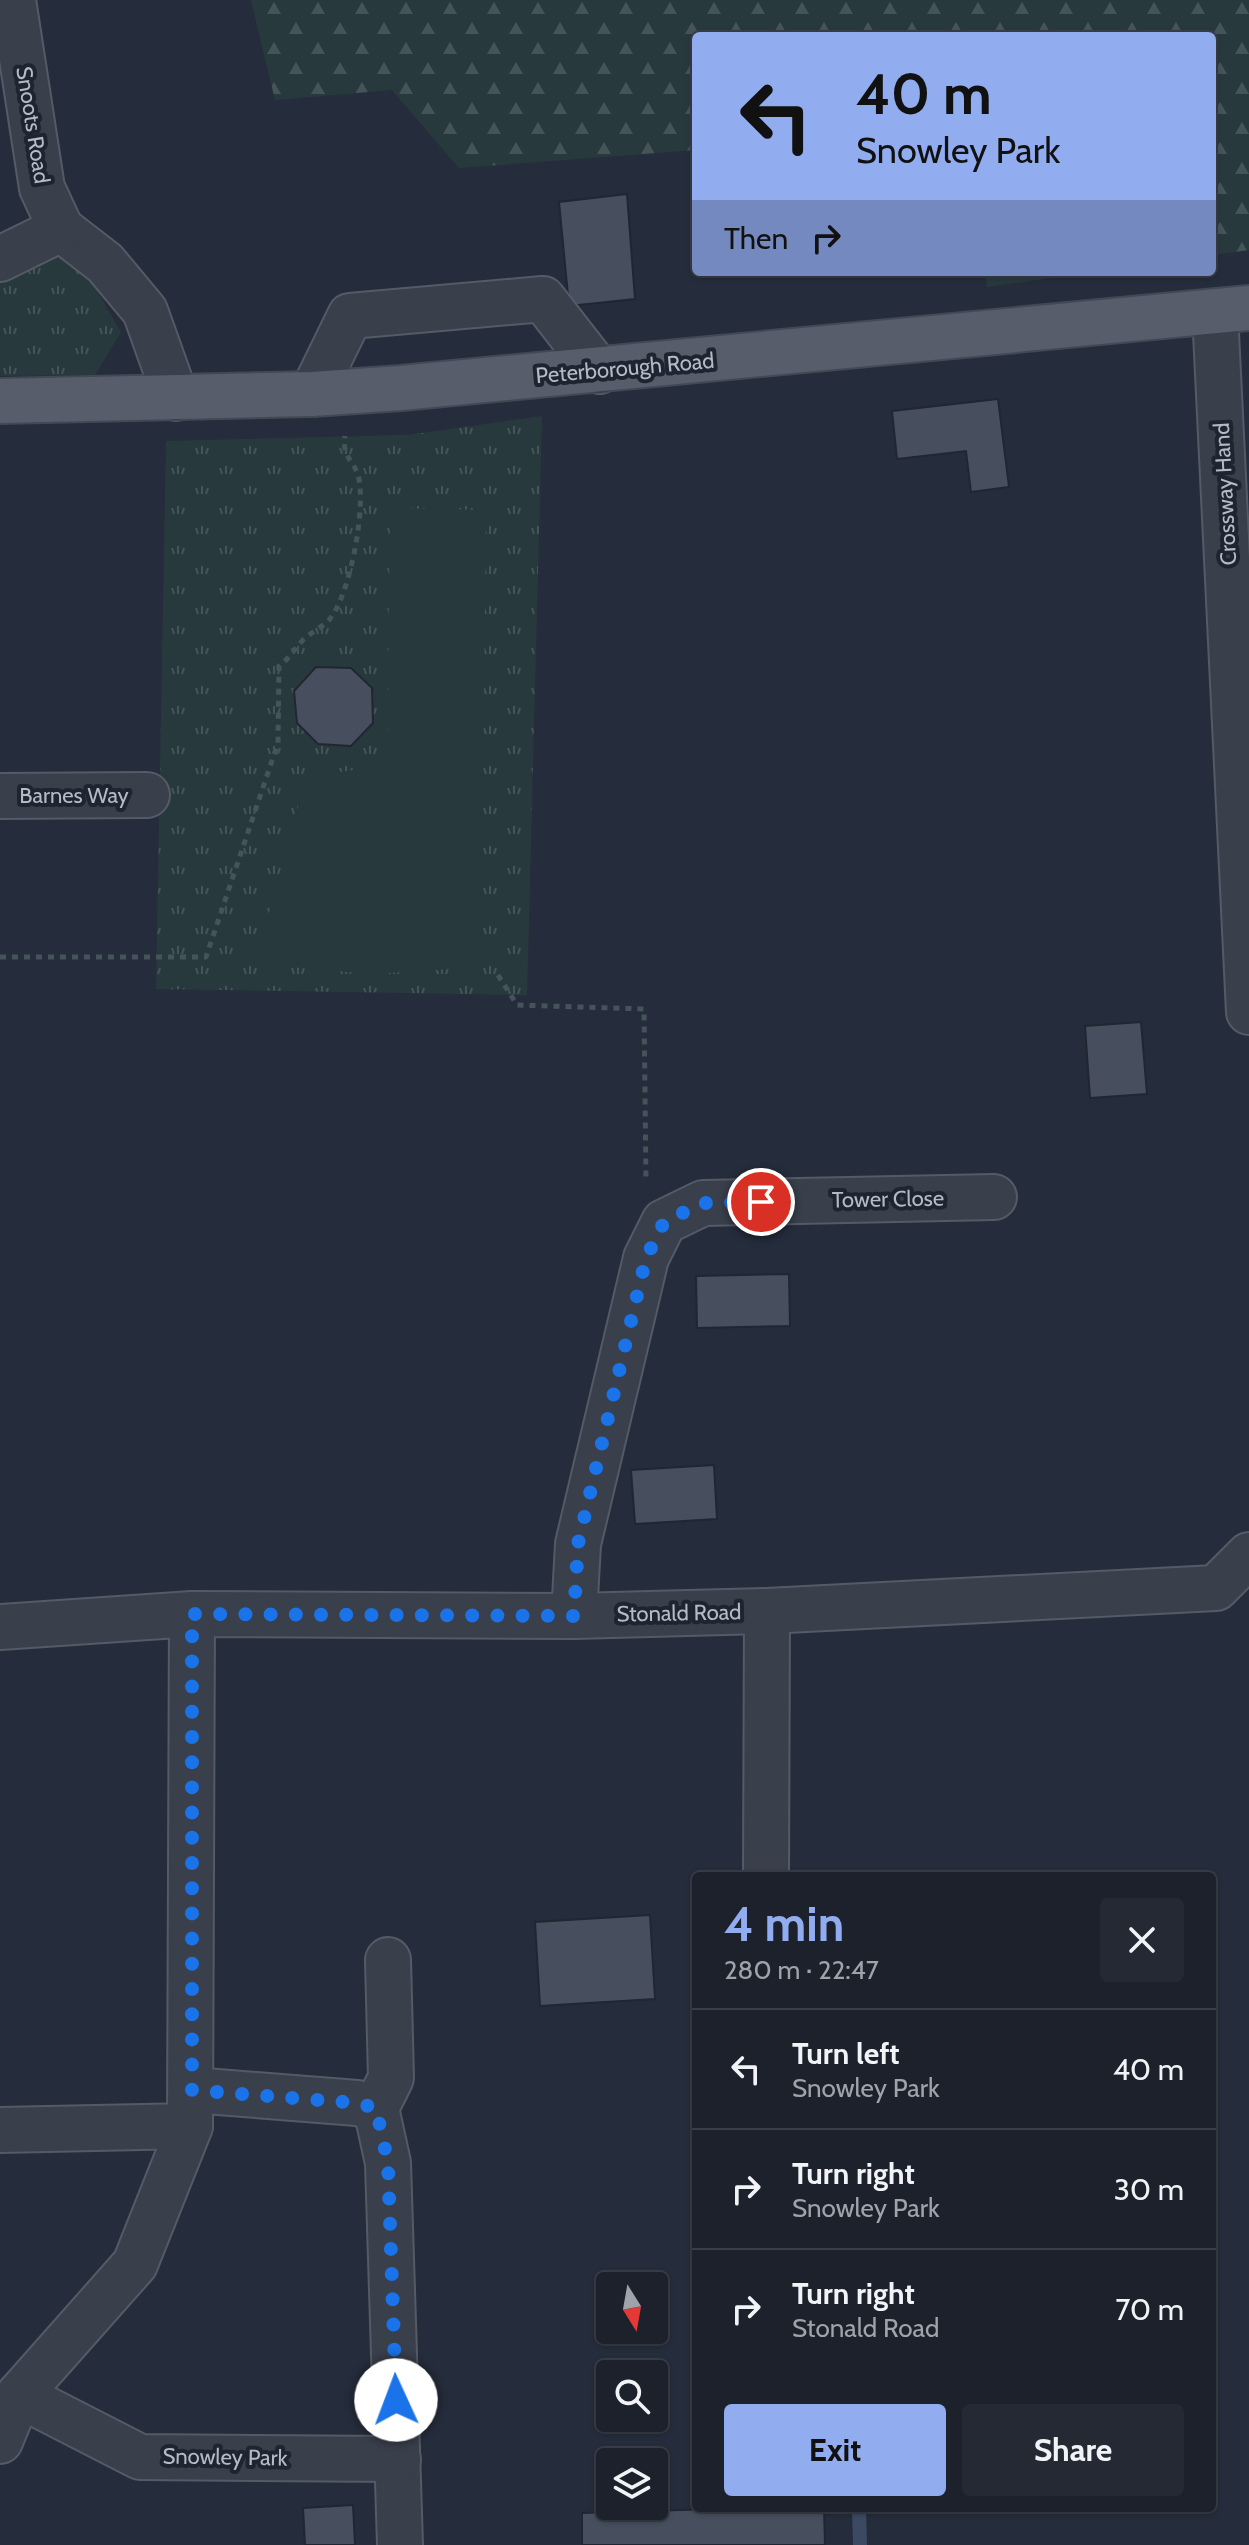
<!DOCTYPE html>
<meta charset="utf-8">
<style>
:root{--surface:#1c212c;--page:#252934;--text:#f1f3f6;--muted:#a0a3a9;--line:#3a3e48;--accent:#91acef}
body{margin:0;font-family:Cabin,sans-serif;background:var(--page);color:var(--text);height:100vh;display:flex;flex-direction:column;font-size:30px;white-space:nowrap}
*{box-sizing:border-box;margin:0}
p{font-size:26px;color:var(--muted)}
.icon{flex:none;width:44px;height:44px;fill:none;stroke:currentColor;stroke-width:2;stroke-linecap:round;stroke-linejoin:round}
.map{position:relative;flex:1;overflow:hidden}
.drawer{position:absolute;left:692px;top:1872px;width:524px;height:640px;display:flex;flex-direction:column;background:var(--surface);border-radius:8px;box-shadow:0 2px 6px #0004,0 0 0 2px var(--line)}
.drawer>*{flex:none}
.banner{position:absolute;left:692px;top:32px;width:524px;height:244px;border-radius:8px;box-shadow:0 2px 6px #0004,0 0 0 2px var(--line);background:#91acef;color:#111;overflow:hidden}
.needle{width:52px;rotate:169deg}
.buttons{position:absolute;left:596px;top:2272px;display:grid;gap:16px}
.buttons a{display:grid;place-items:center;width:72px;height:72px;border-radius:8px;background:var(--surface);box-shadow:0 2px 6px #0004,0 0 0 2px var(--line);font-size:40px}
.pin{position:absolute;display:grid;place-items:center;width:68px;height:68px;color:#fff;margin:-34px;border:4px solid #fff;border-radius:50%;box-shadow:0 2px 8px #0007}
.me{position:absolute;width:88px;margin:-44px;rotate:358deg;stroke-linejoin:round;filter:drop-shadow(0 0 6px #0008)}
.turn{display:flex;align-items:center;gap:28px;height:168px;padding:0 32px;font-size:36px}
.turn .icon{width:104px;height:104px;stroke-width:2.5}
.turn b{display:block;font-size:56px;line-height:68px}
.then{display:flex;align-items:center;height:76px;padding:0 32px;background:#0003;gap:16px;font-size:30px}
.round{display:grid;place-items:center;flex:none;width:84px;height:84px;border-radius:8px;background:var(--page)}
.headline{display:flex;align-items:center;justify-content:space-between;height:136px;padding:0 32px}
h1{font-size:48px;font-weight:800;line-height:60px;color:var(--accent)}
.primary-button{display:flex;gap:16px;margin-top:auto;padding:16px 32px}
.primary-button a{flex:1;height:92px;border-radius:8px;background:var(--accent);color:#111;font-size:32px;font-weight:800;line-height:92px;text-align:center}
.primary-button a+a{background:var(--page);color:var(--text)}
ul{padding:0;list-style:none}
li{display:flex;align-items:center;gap:24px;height:120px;padding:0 32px;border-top:2px solid var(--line)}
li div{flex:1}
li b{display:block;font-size:30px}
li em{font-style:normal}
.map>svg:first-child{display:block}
.grass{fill:url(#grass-tufts)}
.forest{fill:url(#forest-firs)}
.park{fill:#28393d}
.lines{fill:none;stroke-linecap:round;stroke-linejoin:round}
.stream{stroke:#3c4962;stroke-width:14}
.building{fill:#474f5e;stroke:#202632;stroke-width:2}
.minor-casing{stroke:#545a66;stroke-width:48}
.major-casing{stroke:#424854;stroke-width:48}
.path{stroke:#455459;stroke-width:5;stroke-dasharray:6 6;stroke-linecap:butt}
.minor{stroke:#393f4b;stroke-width:44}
.major{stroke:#575d6b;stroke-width:44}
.route{stroke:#1a73e8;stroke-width:14;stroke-dasharray:0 25.2}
.labels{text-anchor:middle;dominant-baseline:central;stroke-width:8;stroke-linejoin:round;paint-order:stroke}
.street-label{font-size:22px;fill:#b4bac6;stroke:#1e2430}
</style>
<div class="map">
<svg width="1249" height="2545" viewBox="0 0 1249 2545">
<defs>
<pattern id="grass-tufts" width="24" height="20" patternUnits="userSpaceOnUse" patternTransform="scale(2)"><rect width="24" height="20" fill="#28393d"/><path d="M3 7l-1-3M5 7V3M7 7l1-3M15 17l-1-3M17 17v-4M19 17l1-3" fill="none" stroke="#455458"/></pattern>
<pattern id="forest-firs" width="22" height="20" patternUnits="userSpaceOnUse" patternTransform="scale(2)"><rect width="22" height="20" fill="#28393d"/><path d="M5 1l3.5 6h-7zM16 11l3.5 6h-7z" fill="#455458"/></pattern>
</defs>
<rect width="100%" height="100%" fill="#252c3b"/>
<g class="grass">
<path d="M37 246 86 272 121 332 95 375 0 376V265Z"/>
<path d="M542 416 527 995 156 989 166 441 408 435Z"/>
</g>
<g class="forest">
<path d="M251 0H1249V250L1212 255V36H696V150L459 168 392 90 275 100Z"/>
<path d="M985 272H1093L987 287Z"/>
</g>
<path class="park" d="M390 508 486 510 481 967 372 974 255 964 306 777 387 765Z"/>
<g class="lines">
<path class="stream" d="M859 2508 860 2545"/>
</g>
<g class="building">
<path d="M627 194 635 299 569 306 559 202Z"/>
<path d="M998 399 1009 487 971 492 966 451 897 459 892 411Z"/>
<path d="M316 667 351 668 372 688 373 723 351 746 318 744 297 723 294 691Z"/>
<path d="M1141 1022 1147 1094 1090 1098 1085 1026Z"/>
<path d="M789 1274 790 1326 697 1328 696 1276Z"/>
<path d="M714 1465 717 1519 635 1524 631 1470Z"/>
<path d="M650 1915 655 1999 540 2006 535 1922Z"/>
<path d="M353 2505 355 2545H305L303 2508Z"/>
<path d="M749 2508H824L825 2545H582V2513Z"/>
</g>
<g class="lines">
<defs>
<g id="minor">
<path d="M13 0 42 188 61 229 105 263 145 311 176 398"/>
<path d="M0 259 61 229"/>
<path d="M1215 312 1249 1012"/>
<path d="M312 394 350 316 543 299 599 371"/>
<path d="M0 796 147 795"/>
<path d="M574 1616 578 1544 646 1258 664 1222 703 1203 994 1197"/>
<path d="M0 1627 192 1614 574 1616 767 1611 1216 1588 1249 1555"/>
<path d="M766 1876 767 1611"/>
<path d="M388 1960 391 2078 376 2108 388 2163 400 2545"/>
<path d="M192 2090 357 2103 376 2108"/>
<path d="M0 2130 190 2126"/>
<path d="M19 2395 140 2457 398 2459"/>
<path d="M0 2441 19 2395 135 2264 190 2126 192 1614"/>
</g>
<path id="major" d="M0 401 312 394 401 388 1249 308"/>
</defs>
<use href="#minor" class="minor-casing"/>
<use href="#major" class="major-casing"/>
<g class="path">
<path d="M0 957H206L278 743 279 666C292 656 294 649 304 639 312 632 322 627 329 620 350 596 367 506 358 475 352 458 342 457 345 436"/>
<path d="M498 975 517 1005 644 1009 646 1181"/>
</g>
<use href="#minor" class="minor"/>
<use href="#major" class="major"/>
</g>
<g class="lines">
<path class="route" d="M396 2400 388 2163 376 2108 357 2103 192 2090V1614L574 1616 578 1544 646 1258 664 1222 703 1203 761 1202"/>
</g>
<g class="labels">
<g class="street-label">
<text transform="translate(33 125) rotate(81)">Snoots Road</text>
<text transform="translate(625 368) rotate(-5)">Peterborough Road</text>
<text transform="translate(1225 494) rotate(-93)">Crossway Hand</text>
<text x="74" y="795">Barnes Way</text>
<text transform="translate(888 1199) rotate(-1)">Tower Close</text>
<text transform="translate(679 1613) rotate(-1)">Stonald Road</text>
<text transform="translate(225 2457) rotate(1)">Snowley Park</text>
</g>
</g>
</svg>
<div class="buttons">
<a><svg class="needle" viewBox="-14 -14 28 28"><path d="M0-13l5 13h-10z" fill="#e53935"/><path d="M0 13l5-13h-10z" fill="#a0a3a9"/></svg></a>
<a><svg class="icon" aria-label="search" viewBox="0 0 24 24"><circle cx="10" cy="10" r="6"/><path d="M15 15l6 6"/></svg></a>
<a><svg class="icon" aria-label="layers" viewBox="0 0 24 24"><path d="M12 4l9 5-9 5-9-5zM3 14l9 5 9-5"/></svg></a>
</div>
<div class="pin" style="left:761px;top:1202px;background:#d93025"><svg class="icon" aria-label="arrive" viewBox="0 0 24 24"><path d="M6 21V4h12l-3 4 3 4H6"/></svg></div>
<svg class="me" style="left:396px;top:2400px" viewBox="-20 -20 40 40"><circle r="19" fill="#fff"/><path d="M0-13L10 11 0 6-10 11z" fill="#1a73e8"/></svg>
<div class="banner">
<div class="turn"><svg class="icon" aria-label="left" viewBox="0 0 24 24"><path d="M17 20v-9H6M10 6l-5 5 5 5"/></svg><div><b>40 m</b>Snowley Park</div></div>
<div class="then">Then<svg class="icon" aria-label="right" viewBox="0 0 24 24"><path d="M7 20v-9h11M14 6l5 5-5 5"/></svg></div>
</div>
<section class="drawer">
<div class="headline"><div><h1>4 min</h1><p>280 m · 22:47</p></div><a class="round"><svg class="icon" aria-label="close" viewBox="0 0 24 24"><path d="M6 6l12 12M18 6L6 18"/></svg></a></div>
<ul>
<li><svg class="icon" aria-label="left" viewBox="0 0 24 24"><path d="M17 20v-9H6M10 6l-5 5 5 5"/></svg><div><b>Turn left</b><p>Snowley Park</p></div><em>40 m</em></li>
<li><svg class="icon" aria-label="right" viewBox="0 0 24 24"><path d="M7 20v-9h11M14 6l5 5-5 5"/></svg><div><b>Turn right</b><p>Snowley Park</p></div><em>30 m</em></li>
<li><svg class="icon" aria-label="right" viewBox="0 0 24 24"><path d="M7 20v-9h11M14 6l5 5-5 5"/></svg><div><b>Turn right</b><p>Stonald Road</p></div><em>70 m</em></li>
</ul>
<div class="primary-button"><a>Exit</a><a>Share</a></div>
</section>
</div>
